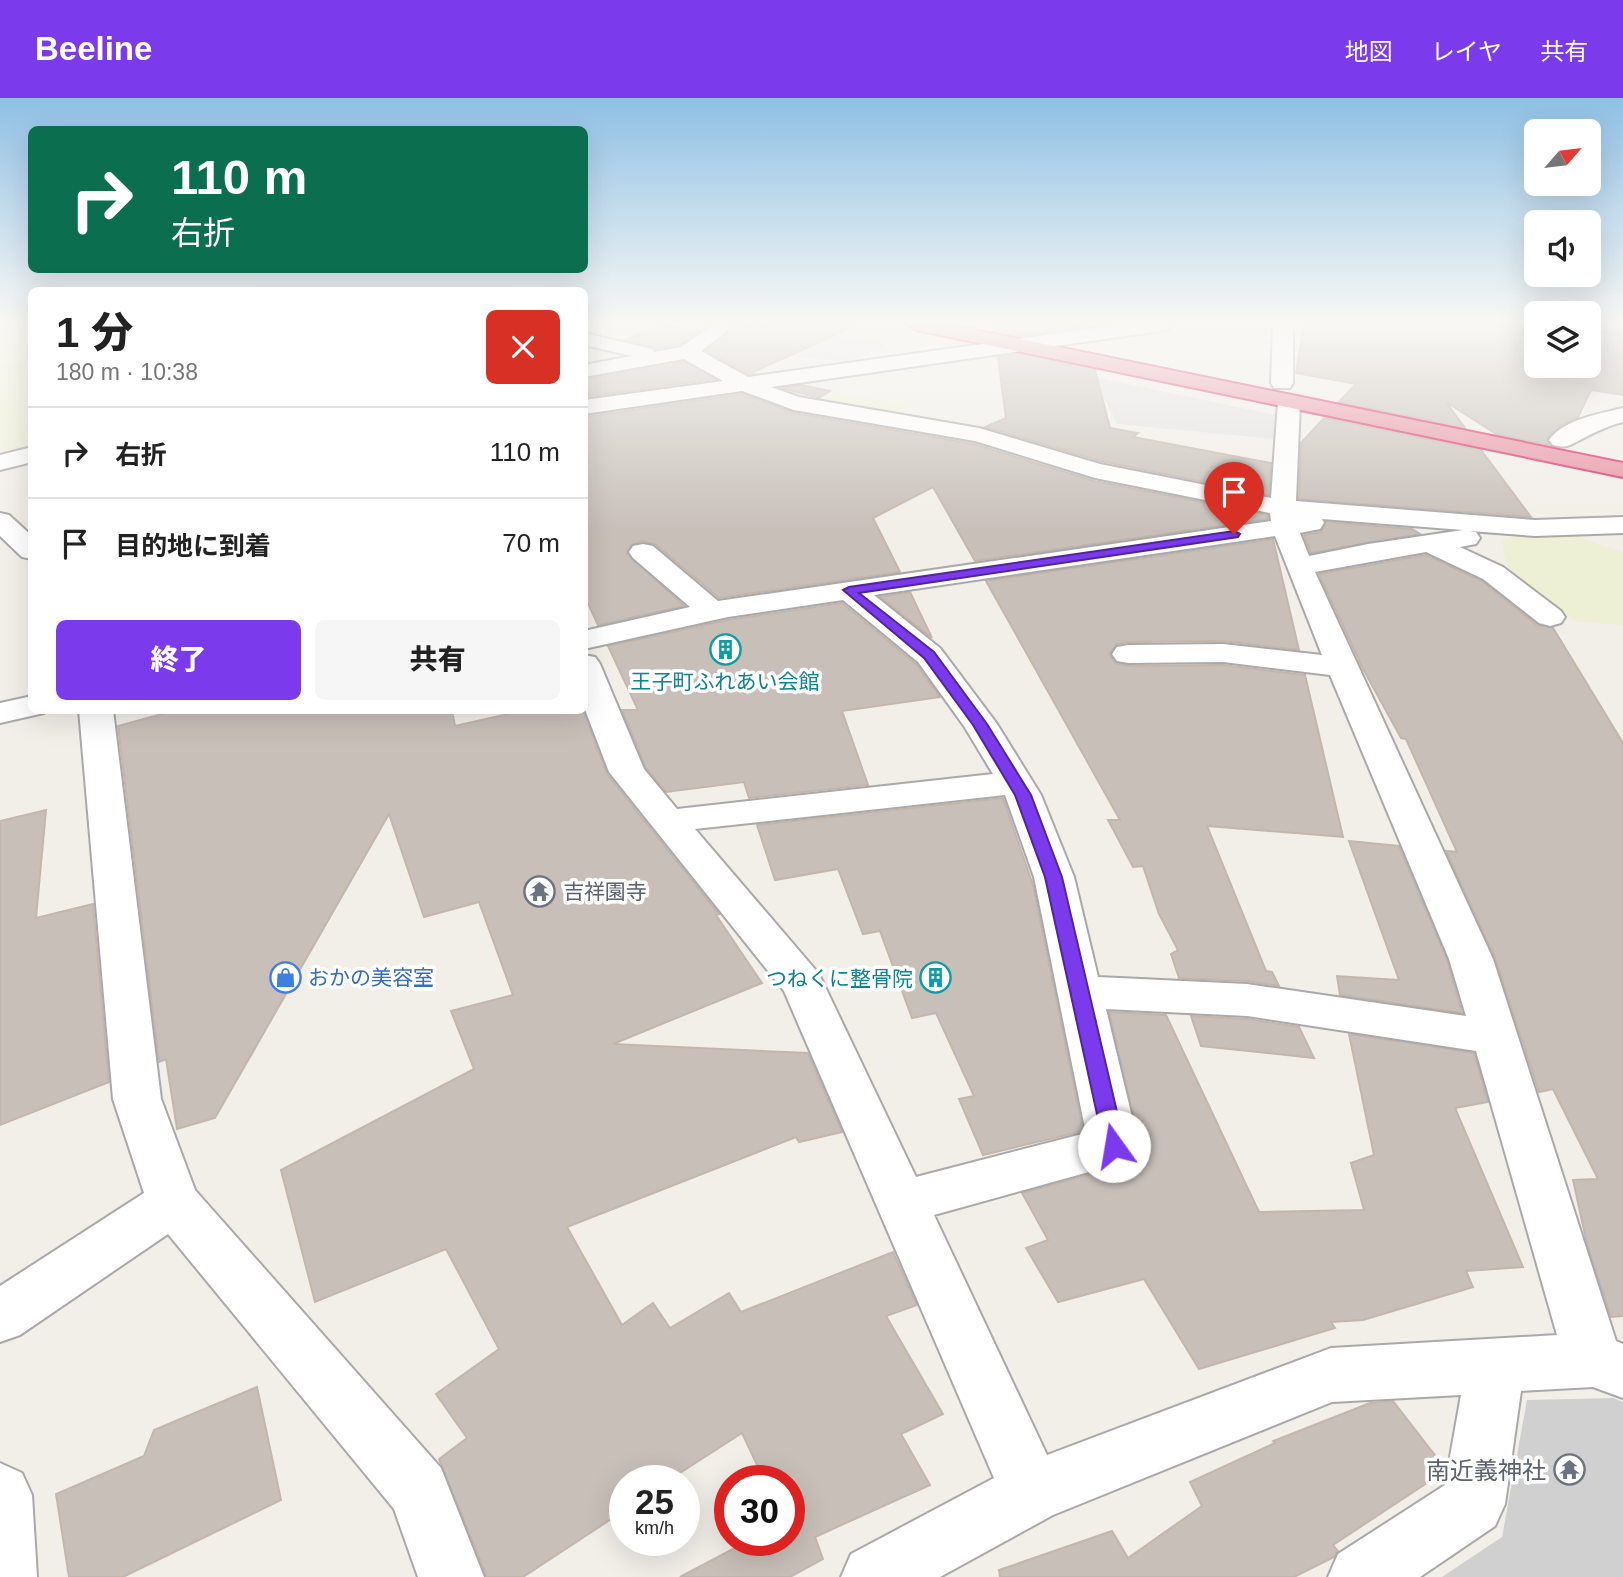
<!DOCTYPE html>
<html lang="ja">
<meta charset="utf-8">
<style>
:root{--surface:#fff;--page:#f6f6f6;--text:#222;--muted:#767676;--line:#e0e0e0;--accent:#7c3aed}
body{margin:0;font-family:Arial,"Noto Sans JP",sans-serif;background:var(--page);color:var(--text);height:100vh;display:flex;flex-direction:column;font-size:26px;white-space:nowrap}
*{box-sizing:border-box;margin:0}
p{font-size:23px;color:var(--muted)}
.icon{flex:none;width:38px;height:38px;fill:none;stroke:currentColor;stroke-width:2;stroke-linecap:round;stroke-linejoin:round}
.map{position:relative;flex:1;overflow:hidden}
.sheet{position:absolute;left:28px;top:189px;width:560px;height:427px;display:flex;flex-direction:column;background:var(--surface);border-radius:10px;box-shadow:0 7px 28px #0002}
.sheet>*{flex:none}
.banner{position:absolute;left:28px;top:28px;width:560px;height:147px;border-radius:10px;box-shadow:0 7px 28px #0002;background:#0b6e4f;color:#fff;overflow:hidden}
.needle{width:46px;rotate:62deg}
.controls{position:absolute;left:1524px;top:21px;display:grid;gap:14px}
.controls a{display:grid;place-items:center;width:77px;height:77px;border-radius:10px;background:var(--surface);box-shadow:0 7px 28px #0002;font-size:35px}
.speed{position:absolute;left:609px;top:1367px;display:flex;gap:14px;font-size:35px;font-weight:700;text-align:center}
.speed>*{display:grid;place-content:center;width:91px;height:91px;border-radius:50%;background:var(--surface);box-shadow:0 7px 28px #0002;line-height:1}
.speed small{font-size:18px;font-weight:400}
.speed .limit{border:10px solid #d22;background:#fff;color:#111}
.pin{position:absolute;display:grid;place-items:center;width:60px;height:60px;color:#fff;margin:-72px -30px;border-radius:50% 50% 50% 0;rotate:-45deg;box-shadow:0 0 7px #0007}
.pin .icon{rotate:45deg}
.me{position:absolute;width:77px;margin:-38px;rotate:347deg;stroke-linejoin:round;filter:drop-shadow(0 0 5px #0008)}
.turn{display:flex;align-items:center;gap:24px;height:147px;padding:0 28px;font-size:32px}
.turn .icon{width:91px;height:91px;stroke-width:2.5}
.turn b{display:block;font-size:49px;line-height:60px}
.round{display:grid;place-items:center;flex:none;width:74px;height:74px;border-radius:10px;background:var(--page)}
.head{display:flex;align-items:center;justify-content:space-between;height:119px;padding:0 28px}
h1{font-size:42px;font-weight:800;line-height:52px}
.cta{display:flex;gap:14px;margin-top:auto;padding:14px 28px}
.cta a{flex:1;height:80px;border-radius:10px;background:var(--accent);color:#fff;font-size:28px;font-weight:800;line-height:80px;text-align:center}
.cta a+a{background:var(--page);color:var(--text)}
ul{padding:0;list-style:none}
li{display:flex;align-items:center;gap:21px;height:91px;padding:0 28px;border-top:2px solid var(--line)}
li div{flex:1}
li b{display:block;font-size:26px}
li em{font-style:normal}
header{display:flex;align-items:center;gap:42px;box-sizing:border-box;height:98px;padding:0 35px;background:var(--accent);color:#fff}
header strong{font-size:33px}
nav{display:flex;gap:38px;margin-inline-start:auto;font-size:24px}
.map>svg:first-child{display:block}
.religious{fill:#d0d0d0}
.farmland{fill:#eef0d5}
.parking{fill:#e2e2e2}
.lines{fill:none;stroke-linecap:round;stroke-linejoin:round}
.stream{fill:#aad3df;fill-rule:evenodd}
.building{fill:#c7bfb8;stroke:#c4b6ab;stroke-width:2}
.minor-casing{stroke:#a9a9a9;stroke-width:4}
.highway-casing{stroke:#dc2a67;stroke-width:4}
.minor{fill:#fff;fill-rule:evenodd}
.highway{fill:#e892a2;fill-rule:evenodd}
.route{fill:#7c3aed;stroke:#51269a;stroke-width:2}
.labels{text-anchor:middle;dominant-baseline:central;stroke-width:7;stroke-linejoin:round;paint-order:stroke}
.culture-label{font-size:21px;fill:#0d838f;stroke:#fff}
.worship-label{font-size:21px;fill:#5b616d;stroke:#fff;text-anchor:start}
.shop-label{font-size:21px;fill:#366cbe;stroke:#fff;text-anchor:start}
.near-worship-label{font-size:24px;fill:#5b616d;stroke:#fff;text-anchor:end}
</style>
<header>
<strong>Beeline</strong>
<nav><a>地図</a><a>レイヤ</a><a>共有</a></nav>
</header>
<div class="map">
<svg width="1623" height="1479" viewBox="0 0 1623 1479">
<rect width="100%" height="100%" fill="#f2efe9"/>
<path class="religious" d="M1613 1300 1623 1304V1479H1442L1502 1439 1527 1302Z"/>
<g class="farmland">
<path d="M3 226H31V351L8 358 0 342V230Z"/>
<path d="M834 295 883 302 916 304 898 318 818 306Z"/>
<path d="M1515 438H1576L1623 454V527L1577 524 1502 473 1507 468 1501 443Z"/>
</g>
<g class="parking">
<path d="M745 229 833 239H871L886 249 845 264 716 250Z"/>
<path d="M998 259 1276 317 1275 341 1117 326 1108 307 1096 291 1069 286 1000 284Z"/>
</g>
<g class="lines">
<path class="stream" d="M735 226H745L713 252 722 260 757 276V280C740 281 715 265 703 253L709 244Z"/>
</g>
<g class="building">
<path d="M662 226 699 233 680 247 655 251 625 242Z"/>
<path d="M751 226H859L749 276H751H749L706 253 726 237Z"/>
<path d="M993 226H1083L1084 229 1019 238 994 233Z"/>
<path d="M1304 226H1536V268H1589V232L1623 234V297L1591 292 1578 319 1562 327 1547 340 1550 347 1498 337 1446 304 1465 330 1339 304 1356 286 1296 275Z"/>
<path d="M1019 256 1095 272 1110 330 1138 335 1133 339 1271 365 1269 397 1101 363 985 329 1006 320 998 259Z"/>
<path d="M684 264 715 281 584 299V282Z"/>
<path d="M802 287 830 293 819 300 782 290Z"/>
<path d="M742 296 794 315 974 346 1094 383 1268 417V421L975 463 933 389 873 420 900 474 719 500 655 446 642 443 631 447 627 455 684 508 598 527 584 497V319Z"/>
<path d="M1324 320 1481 352 1531 419 1299 401 1301 345Z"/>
<path d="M1326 424 1412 431 1420 436 1311 455 1304 437 1321 434Z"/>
<path d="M1273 441 1299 552 1223 543 1128 544 1117 546 1109 556 1115 565 1128 568 1223 567 1305 577 1343 739 1207 728 1266 873 1272 874 1279 888 1247 883 1179 880 1171 856 1178 852 1159 816 1143 768 1133 769 1108 722H1120L986 483Z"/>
<path d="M1426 457 1482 483 1537 527 1553 530 1623 645V1218L1611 1219 1587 1146 1573 1082 1598 1081 1553 991 1539 994 1495 860 1446 753 1457 754 1406 641 1401 640 1362 569 1319 476Z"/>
<path d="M910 494 932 540 880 499Z"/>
<path d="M842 505 916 566 940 599 842 613 868 687 749 700 744 684 666 694 646 670 622 612H638L608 548 728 522Z"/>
<path d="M177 612H452L455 628 526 612H583L607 676 719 816 716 817 762 885 613 946 808 955 842 1034 799 1044 796 1039 567 1129 622 1227 653 1205 670 1230 729 1195 741 1214 893 1154 917 1207 886 1218 943 1316 901 1336 930 1387 815 1439 823 1461 790 1479H680L750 1442H789V1382H764L742 1335 669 1382H625V1412L523 1479H487L439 1361 467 1340 436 1296 499 1251 446 1151 315 1204 281 1072 474 971 451 913 513 897 479 804 424 819 389 716 215 1020 177 1031 166 961 159 964 118 628Z"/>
<path d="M1003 700 1033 787 1083 1033 983 1057 959 1001 974 998 936 915 912 920 880 833 863 836 838 771 775 782 757 727Z"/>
<path d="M46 712 36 820 93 806 109 984 0 1027V723Z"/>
<path d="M1349 743 1399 748 1447 862 1462 915 1340 897 1337 878 1399 882Z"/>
<path d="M1109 914 1166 917 1259 1114 1364 1112 1351 1065 1374 1057 1349 936 1474 955 1488 1004 1455 1010 1523 1169 1466 1173 1473 1189 1363 1222 1331 1224 1335 1230 1199 1271 1144 1181 1058 1204 1026 1150 1048 1142 1022 1095 1133 1065 1141 1049Z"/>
<path d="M1191 918 1247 921 1299 929 1314 960 1201 948Z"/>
<path d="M257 1289 281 1402 123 1479H69L56 1396 144 1358 154 1332Z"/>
<path d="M1393 1303 1445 1370V1373L1333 1447 1338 1453 1334 1459 1294 1479H1000L999 1472 1112 1433 1128 1460 1202 1408 1190 1384 1275 1345 1273 1343 1370 1305Z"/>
</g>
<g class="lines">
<defs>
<g id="minor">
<path d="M714 226H736L701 253 748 279 1124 226H1176L1167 232 771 289 799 299 979 330 1100 366 1271 400 1278 304 1281 299H1297L1300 304 1296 403 1535 422 1623 419V435L1535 438 1470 433 1476 434 1480 440 1476 446 1460 449 1503 469 1561 513 1565 519 1561 525 1550 528 1539 525 1483 481 1426 454 1315 474 1493 861 1616 1243 1623 1246V1300L1593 1289 1521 1293 1505 1406 1495 1428 1420 1479H1328L1338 1456 1445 1387 1461 1297 1332 1304 1053 1417 940 1479H841L851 1456 994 1380 784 893 609 674 584 609V557L595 559 600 566 644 671 677 711 993 676 964 628 918 564 843 502 728 519 584 551V533L690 509 633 460 629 454 633 448 643 446 653 448 718 503 1271 423 1270 415 1095 380 975 343 794 312 742 293 584 316V302L723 283 684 261 584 279V267L632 258 584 247V235L652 251 654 254 681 249ZM1322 421 1463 432 1368 446 1309 458 1300 435 1320 431 1324 425ZM1275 438 1322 557 1223 546 1128 547 1117 549 1112 556 1117 563 1128 565 1223 564 1330 577 1449 861 1466 918 1247 886 1098 879 1074 779 1041 697 997 626 940 550 874 497ZM1005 697 1034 779 1086 1035 916 1079 819 876 695 731ZM1106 911 1247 918 1476 953 1557 1237 1331 1250 1047 1357 934 1117 1132 1062 1139 1048Z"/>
<path d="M1273 226H1293V285L1290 290H1274L1271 285Z"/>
<path d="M1623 310V324C1603 329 1588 338 1570 347 1564 350 1559 348 1553 347L1549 342C1564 321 1599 316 1623 310Z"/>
<path d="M32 349V364L0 372V357Z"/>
<path d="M0 415 9 417 32 438V461L22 459 0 438Z"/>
<path d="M32 598V612H46L44 615 0 625V605Z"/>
<path d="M79 612H113L161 1001 195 1092 441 1370 484 1479H418L394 1411 168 1136 20 1237 0 1244V1188L144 1095 113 1001Z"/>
<path d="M0 1365 22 1375 32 1397 37 1479H0Z"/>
</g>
<path id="highway" d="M907 226H946L1623 365V379L916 232Z"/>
</defs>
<use href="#minor" class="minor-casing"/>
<use href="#highway" class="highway-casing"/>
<use href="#minor" class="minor"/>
<use href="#highway" class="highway"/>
</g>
<linearGradient id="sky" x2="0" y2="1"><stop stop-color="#8fc0e4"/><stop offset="0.52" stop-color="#f9f8f5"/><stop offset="1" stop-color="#f9f8f5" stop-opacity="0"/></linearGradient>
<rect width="1623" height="433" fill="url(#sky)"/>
<path class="route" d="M1234 433 1240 436 1238 439 859 495 934 554 987 626 1031 697 1062 779 1125 1048 1122 1054 1114 1056 1107 1054 1104 1048 1045 779 1015 697 973 627 924 560 843 492 849 489Z"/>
<defs>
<symbol id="building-ring" viewBox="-11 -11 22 22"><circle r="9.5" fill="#fff" stroke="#0f9aa8" stroke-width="1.5"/><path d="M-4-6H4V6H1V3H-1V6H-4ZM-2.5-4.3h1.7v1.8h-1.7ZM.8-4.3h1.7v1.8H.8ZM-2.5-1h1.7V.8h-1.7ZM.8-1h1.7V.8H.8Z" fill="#0f9aa8"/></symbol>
<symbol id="temple-ring" viewBox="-11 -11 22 22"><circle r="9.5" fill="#fff" stroke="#6b7280" stroke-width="1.5"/><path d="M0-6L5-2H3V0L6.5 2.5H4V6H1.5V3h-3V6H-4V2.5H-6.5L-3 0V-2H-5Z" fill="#6b7280"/></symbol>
<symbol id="shop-ring" viewBox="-11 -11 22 22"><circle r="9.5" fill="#fff" stroke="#3f7fe0" stroke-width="1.5"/><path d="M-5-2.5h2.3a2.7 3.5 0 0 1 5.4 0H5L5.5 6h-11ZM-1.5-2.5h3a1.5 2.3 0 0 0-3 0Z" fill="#3f7fe0"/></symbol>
</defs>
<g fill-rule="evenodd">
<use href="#building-ring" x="708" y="534" width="35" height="35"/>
<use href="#temple-ring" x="522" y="776" width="35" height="35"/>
<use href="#shop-ring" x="268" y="862" width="35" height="35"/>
<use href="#building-ring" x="918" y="862" width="35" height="35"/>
<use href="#temple-ring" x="1552" y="1354" width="35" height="35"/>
</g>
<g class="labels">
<g class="culture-label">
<text x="725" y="583">王子町ふれあい会館</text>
<text x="913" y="880" text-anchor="end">つねくに整骨院</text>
</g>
<g class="worship-label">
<text x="563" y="793">吉祥園寺</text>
</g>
<g class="shop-label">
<text x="308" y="879">おかの美容室</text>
</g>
<g class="near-worship-label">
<text x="1546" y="1372">南近義神社</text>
</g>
</g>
</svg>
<div class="controls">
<a><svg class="needle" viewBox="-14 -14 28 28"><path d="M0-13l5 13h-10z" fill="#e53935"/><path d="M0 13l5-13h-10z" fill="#767676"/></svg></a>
<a><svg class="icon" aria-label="sound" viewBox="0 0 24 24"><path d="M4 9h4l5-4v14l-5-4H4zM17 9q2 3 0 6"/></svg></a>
<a><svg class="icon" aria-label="layers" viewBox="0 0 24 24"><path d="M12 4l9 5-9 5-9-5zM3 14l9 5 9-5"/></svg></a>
</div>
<div class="speed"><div>25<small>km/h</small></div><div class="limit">30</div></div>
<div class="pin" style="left:1234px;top:436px;background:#d93025"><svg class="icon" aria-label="arrive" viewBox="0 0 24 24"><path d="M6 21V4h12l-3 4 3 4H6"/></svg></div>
<svg class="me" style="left:1114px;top:1048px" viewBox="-20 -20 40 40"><circle r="19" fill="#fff"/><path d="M0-13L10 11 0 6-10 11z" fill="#7c3aed"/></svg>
<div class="banner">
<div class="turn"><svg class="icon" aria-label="right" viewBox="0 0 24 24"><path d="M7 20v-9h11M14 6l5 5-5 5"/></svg><div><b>110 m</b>右折</div></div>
</div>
<section class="sheet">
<div class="head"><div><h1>1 分</h1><p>180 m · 10:38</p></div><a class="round" style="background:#d93025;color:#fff"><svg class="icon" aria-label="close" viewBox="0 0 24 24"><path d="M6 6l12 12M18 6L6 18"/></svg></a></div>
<ul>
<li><svg class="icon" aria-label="right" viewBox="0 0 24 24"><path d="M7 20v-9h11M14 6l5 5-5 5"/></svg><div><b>右折</b></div><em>110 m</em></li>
<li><svg class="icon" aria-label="arrive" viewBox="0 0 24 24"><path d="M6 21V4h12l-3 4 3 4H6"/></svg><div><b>目的地に到着</b></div><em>70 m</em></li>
</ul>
<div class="cta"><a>終了</a><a>共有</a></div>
</section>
</div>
